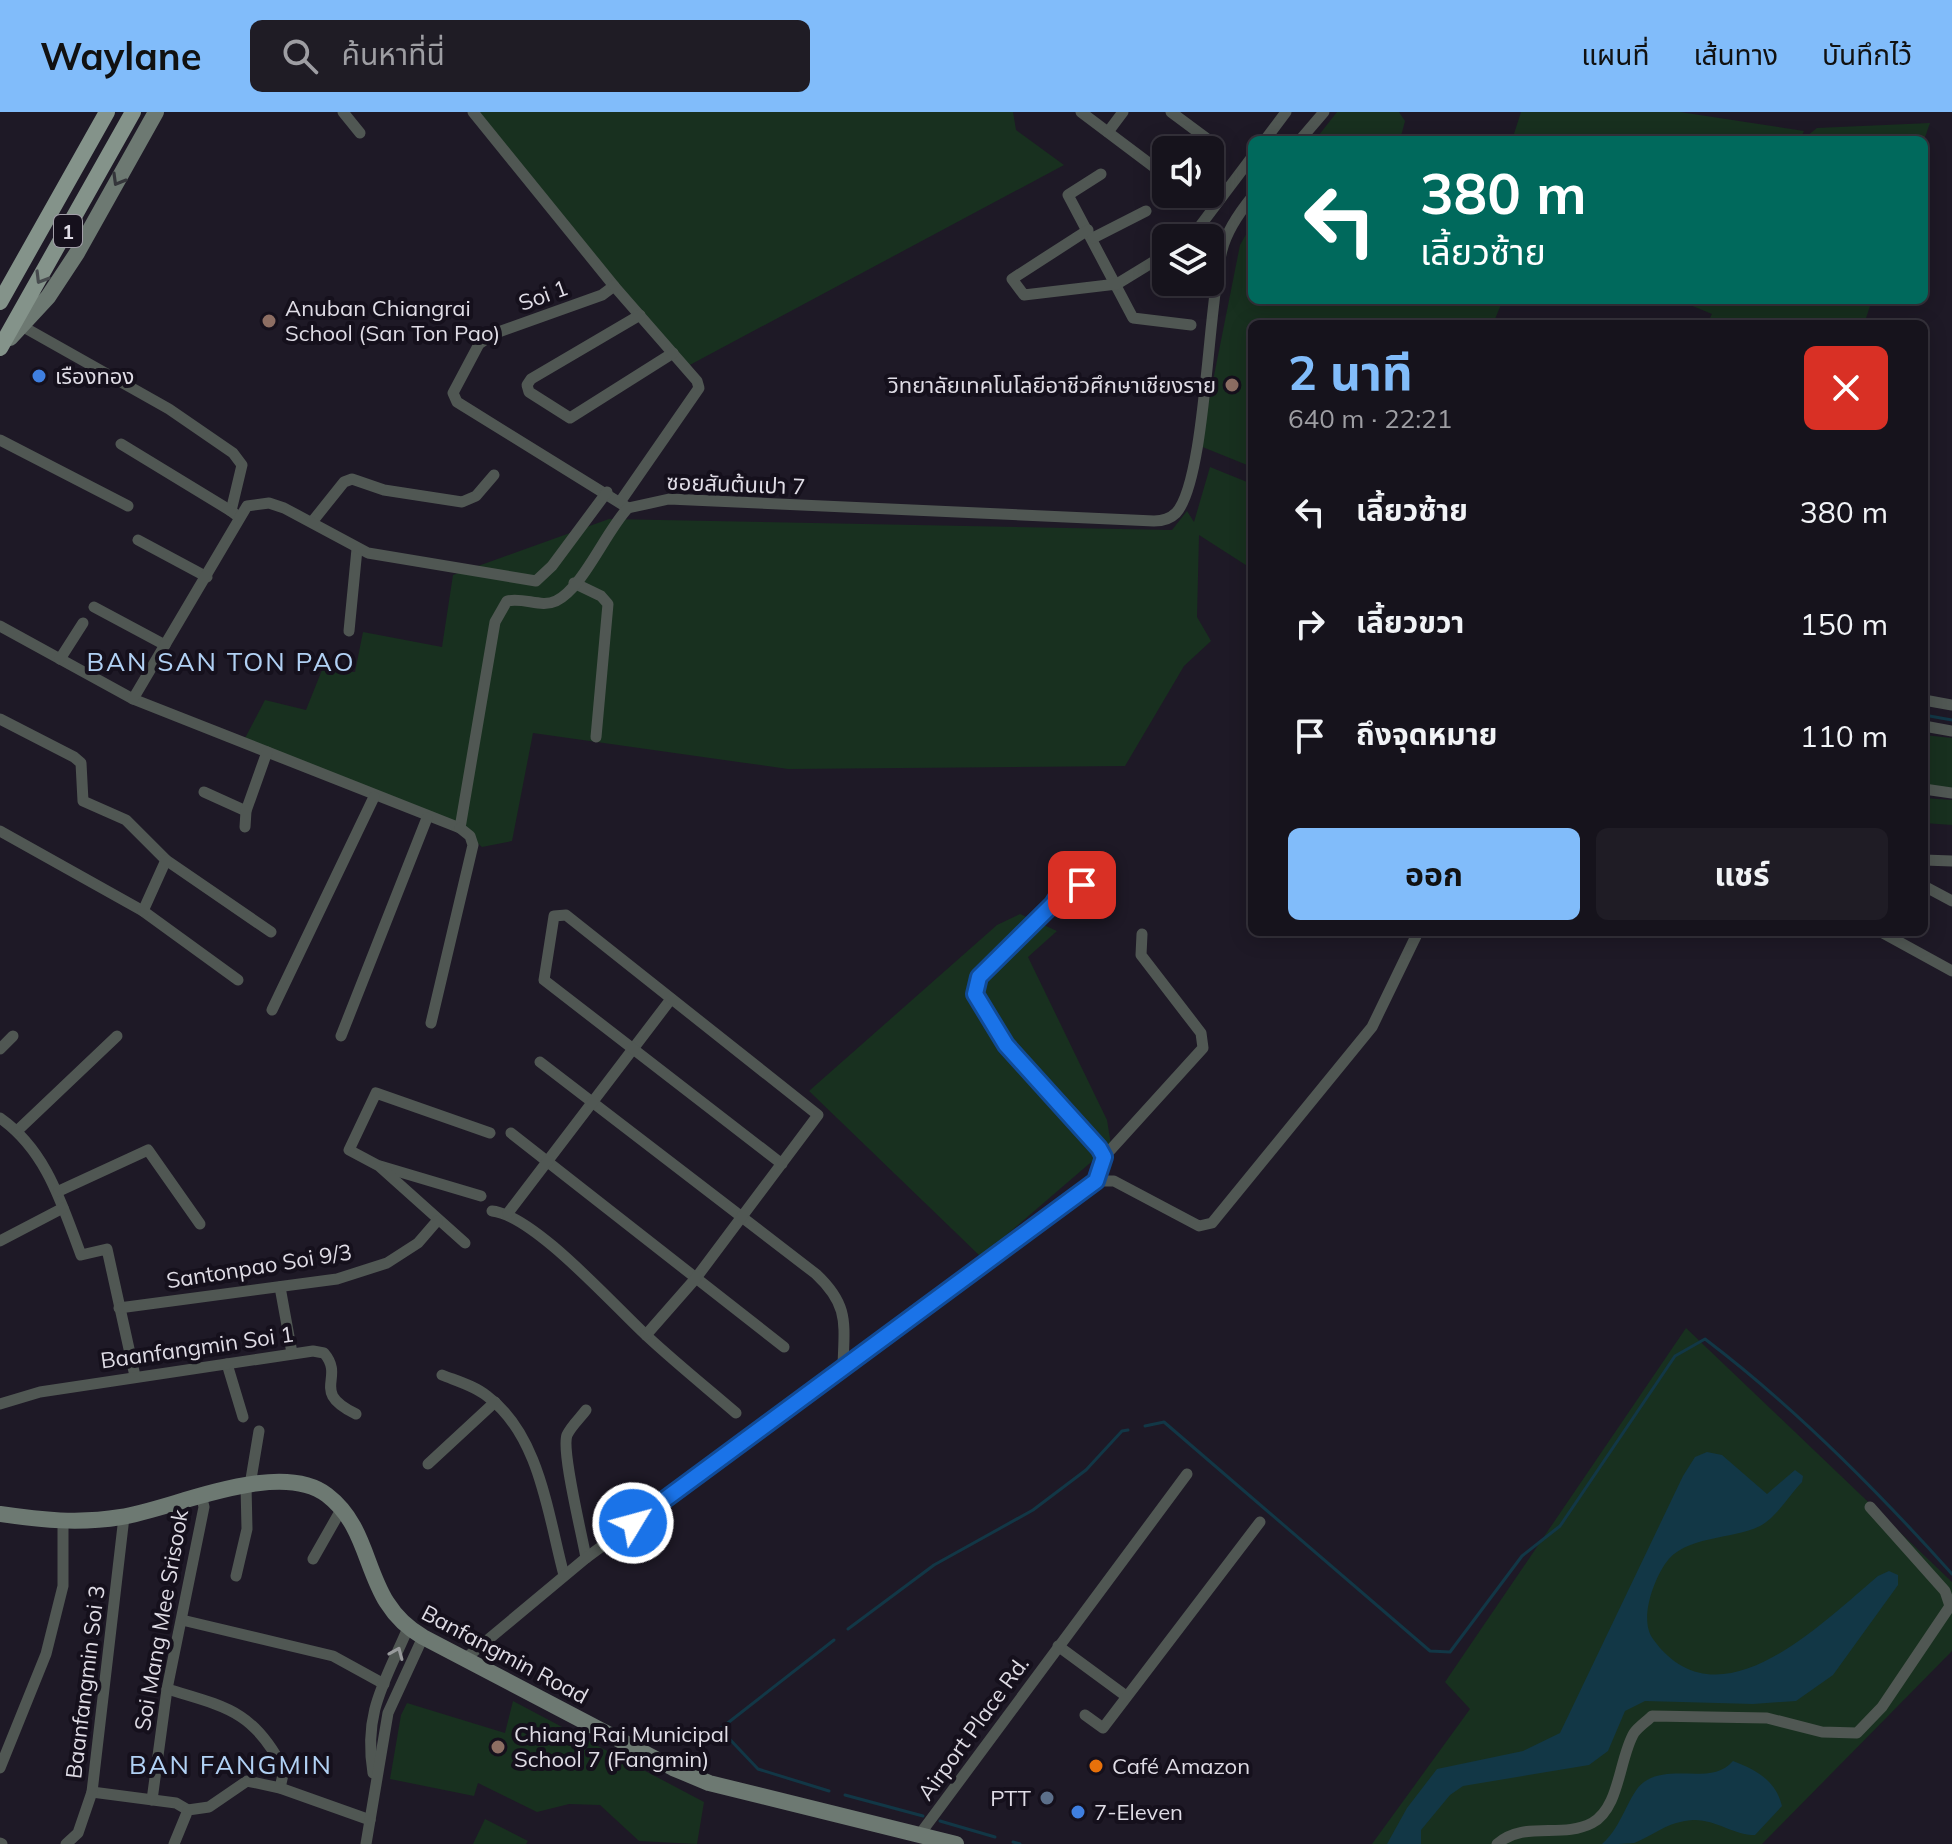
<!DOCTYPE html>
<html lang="th">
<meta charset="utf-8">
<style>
:root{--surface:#16131c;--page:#1f1c25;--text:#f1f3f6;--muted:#9e9ea3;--line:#35323b;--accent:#81bcfa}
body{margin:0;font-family:Mulish,"Noto Sans Thai",sans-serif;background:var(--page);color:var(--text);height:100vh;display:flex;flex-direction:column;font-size:30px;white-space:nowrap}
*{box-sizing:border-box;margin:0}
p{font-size:26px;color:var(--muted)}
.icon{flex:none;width:44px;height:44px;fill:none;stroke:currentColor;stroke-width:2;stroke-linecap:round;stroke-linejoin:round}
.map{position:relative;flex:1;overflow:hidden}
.details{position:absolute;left:1248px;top:208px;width:680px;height:616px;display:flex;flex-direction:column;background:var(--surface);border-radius:12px;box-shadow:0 4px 20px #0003,0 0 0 2px var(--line)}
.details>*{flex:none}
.banner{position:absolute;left:1248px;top:24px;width:680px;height:168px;border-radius:12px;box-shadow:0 4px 20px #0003,0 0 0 2px var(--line);background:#00695c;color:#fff;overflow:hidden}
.controls{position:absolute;left:1152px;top:24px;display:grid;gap:16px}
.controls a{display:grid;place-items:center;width:72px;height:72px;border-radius:12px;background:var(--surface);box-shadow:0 4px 20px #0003,0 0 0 2px var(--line);font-size:40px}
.pin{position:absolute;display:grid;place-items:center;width:68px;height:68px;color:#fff;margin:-34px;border-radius:16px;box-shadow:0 4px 12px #0006}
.me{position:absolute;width:88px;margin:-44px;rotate:53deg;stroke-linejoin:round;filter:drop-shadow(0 0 6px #0008)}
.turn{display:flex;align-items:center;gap:28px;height:168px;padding:0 40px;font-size:36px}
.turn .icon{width:104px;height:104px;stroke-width:2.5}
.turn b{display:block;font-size:56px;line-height:68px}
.round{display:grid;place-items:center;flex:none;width:84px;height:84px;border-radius:12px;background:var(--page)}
.head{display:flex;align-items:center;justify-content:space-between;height:136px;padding:0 40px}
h1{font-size:48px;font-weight:700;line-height:60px;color:var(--accent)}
.button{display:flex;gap:16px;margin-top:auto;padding:16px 40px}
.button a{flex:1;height:92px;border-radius:12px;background:var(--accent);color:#111;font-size:32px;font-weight:700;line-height:92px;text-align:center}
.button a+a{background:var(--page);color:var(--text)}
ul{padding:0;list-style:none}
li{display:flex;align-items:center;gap:24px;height:112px;padding:0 40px}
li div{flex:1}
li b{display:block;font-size:30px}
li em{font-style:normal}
header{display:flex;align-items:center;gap:48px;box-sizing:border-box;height:112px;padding:0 40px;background:var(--accent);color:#111}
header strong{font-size:38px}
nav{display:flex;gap:44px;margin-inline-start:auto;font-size:28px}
.search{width:560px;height:72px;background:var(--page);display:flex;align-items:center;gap:20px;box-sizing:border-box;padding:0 28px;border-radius:12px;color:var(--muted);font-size:30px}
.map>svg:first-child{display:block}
.green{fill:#18301f}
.water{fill:#123746}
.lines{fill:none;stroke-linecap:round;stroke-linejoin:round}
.stream{stroke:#123746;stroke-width:3}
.street{stroke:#505753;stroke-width:11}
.secondary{stroke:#6d7972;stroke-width:16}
.primary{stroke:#84938a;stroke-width:16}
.oneway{stroke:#34353a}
.oneway2{stroke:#474b4e}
.oneway3{stroke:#989a9c}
.route-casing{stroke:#114b97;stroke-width:20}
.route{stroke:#1a73e8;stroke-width:14}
.education-dot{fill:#8d6e63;stroke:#15101c;stroke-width:3}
.shop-dot{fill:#3f7fe0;stroke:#15101c;stroke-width:3}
.food-dot{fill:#e8710a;stroke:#15101c;stroke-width:3}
.service-dot{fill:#5c6f8a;stroke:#15101c;stroke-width:3}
.labels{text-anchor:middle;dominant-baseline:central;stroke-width:8;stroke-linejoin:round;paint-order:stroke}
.shield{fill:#15101c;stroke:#a29fa9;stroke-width:2}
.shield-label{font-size:20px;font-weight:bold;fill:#dfdce5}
.street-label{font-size:22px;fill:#dfdce5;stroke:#15101c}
.poi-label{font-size:22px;fill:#dfdce5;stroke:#15101c;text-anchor:start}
.quarter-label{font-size:26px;letter-spacing:2px;fill:#b1d1f4;stroke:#15101c}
</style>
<header>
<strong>Waylane</strong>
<div class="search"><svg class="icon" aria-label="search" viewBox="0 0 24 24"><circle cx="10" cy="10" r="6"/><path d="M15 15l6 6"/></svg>ค้นหาที่นี่</div>
<nav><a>แผนที่</a><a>เส้นทาง</a><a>บันทึกไว้</a></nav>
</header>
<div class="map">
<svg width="1952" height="1732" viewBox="0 0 1952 1732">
<rect width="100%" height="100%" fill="#1e1926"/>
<g class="green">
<path d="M473 0H1013L1016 18 1064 53 686 255Z"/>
<path d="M1337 0H1399L1405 9 1400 28H1315Z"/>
<path d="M1521 0H1680L1804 19 1800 28H1512Z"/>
<path d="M1930 11 1924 28H1802L1817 16Z"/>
<path d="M1252 112V188L1502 190 1493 212H1252V355L1200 334 1240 133Z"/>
<path d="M1678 188H1872L1864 212H1707L1712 202Z"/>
<path d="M1210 355 1252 372V457L1199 423 1197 505 1211 529 1184 554 1125 654 788 657 533 621 512 729 482 735 460 716 243 630 265 588 306 598 322 558 355 560 363 520 442 535 453 463 609 407 1172 418 1187 399 1194 410Z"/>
<path d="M1924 623 1952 626V677L1924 673Z"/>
<path d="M1924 686 1952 688V713L1924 711Z"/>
<path d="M1020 802 1057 819 1028 845 1107 1008 1111 1033 981 1145 809 979 997 813Z"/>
<path d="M1686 1216 1952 1470V1539L1762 1732H1372L1470 1597 1445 1570Z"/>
<path d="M513 1589 704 1690 697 1732 639 1729 600 1693 569 1692 537 1700 478 1671 474 1684 390 1667 401 1603 407 1591 505 1621Z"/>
<path d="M485 1707 528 1729 526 1732H473Z"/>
</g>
<g class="water">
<path d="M1707 1340 1722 1343 1767 1382 1795 1358 1803 1364 1802 1370C1790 1382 1776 1406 1760 1414 1732 1428 1684 1423 1665 1452 1653 1470 1639 1508 1653 1527 1718 1618 1822 1511 1878 1464L1889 1459 1898 1463V1473L1833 1563 1796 1589 1753 1592 1645 1589 1625 1599 1608 1639 1589 1653 1463 1674 1450 1683 1421 1718V1732H1387L1407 1696 1437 1657 1523 1639 1560 1621 1683 1364 1695 1345Z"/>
<path d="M1733 1649C1757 1658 1776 1669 1782 1694L1755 1723C1733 1723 1715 1707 1693 1708 1666 1710 1655 1723 1634 1731 1625 1732 1611 1732 1602 1732 1623 1714 1629 1680 1644 1670 1671 1651 1712 1674 1733 1649Z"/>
</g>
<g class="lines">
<g class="stream">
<path d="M1924 603 1952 608"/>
<path d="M1924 624V623"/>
<path d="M1145 1314 1164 1310 1430 1539 1450 1540 1522 1444 1560 1414 1675 1244 1705 1227C1796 1296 1877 1378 1952 1462"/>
<path d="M848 1517 934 1453 1033 1398 1086 1358 1122 1319 1128 1318"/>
<path d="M829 1679 758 1657 720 1617 834 1528"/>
<path d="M845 1683 923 1704"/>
<path d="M940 1709 995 1725"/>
<path d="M1013 1730 1020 1732"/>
</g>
<g class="street">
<path d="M343 0 360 21"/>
<path d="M473 0 614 174 602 183 493 222 479 232 453 281 457 290 628 396"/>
<path d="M1081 0 1166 64"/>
<path d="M1171 0 1210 29"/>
<path d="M1108 20 1123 0"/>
<path d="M1265 28 1286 0"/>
<path d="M1300 28 1324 0"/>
<path d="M1101 62 1068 83 1133 206 1191 213"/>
<path d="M1088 118 1012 167 1024 183 1117 172 1166 142"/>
<path d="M1093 126 1146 99"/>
<path d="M1191 126 1252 45"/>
<path d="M614 174 697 269 699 276 620 390"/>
<path d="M640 203 531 267 527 273 529 280 570 306 673 241"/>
<path d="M20 213 169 297 233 341 242 353 231 399 239 405"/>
<path d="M0 328 128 394"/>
<path d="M121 332 231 399"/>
<path d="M312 410 344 370 352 367 384 378 462 390 476 384 494 363"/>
<path d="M138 428 207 465"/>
<path d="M574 471 601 484 608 492 596 625"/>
<path d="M94 495 165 533"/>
<path d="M0 514 133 587 460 716 495 510 507 489C524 485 541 496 556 489 583 476 606 419 628 396L669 387 1154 409C1162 409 1170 407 1176 401 1206 369 1208 190 1222 138 1227 118 1239 101 1252 85"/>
<path d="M349 519 357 437"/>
<path d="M60 547 83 511"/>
<path d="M133 587 247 394 269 391 284 396 368 441 536 469 552 454 607 380"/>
<path d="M1924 588 1952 593"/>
<path d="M0 607 74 645 81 651 83 689 126 708 166 748 271 820"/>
<path d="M1924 614 1952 619"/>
<path d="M1924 677 1952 681"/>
<path d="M204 680 246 699"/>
<path d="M245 715 246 699 267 640"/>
<path d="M0 719 143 799 238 868"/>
<path d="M1924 748 1952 749"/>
<path d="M1082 773 1074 771 1063 776 1053 792 979 865 975 882C1005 949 1070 986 1104 1045"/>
<path d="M1924 774 1952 789"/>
<path d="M143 799 166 748"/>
<path d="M1881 820 1952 859"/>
<path d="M272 898 374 685"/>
<path d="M431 911 473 733 470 724 460 716"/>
<path d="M341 924 427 706"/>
<path d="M0 937 13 924"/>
<path d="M540 950 816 1162C850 1194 844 1212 843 1256"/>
<path d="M0 1006C47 1039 62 1093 81 1143L107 1137 135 1264"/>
<path d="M17 1019 117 924"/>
<path d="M511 1021 784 1235"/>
<path d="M380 1054 481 1084"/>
<path d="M1096 1069 1104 1045 1203 936 1201 921 1141 843 1142 822"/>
<path d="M59 1079 148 1038 200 1112"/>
<path d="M492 1099C534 1103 614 1194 648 1225 676 1251 707 1276 736 1301"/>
<path d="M508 1101 671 887"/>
<path d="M0 1129 63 1096"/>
<path d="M465 1131 379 1054 349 1038 376 981 490 1021"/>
<path d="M280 1175 292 1241"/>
<path d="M119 1196 337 1167 387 1151 418 1131 437 1109"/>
<path d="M646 1223 696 1166 818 1003 566 803 554 804 544 868 782 1052"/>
<path d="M227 1252 243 1305"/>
<path d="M442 1263C457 1269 475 1274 487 1284 540 1323 548 1404 564 1463"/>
<path d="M0 1292 40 1280 313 1239 324 1241C346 1267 309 1279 356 1302"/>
<path d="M428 1352 495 1290"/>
<path d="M250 1373 259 1319"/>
<path d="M586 1446C582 1422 561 1339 567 1323 571 1314 581 1305 586 1298"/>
<path d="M313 1447 342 1396"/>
<path d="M236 1464 247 1417 246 1373"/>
<path d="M182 1508 333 1544 384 1572"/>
<path d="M1058 1534 1126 1584"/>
<path d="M466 1546 586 1446 1096 1069H1114L1199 1114 1212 1111 1372 915 1418 820"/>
<path d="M167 1577C227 1595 254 1599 284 1658L280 1676"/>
<path d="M1085 1603 1103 1616 1260 1410"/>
<path d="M0 1656 46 1542 63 1474V1411"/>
<path d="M373 1661C363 1600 385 1570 408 1516"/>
<path d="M92 1680 176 1691 188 1698"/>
<path d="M152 1688 167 1577 204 1395 201 1382"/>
<path d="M920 1722 1187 1362"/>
<path d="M0 1731 2 1732"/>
<path d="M66 1732 78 1721 92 1680 124 1405"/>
<path d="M174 1732 188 1698 209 1695 247 1669 280 1676 370 1708"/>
<path d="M366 1732 388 1601 423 1525"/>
<path d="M1497 1732C1524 1708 1562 1727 1592 1711 1620 1696 1619 1646 1634 1621 1638 1615 1647 1609 1652 1604L1767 1606 1822 1620 1857 1621 1882 1595 1950 1494 1945 1479 1870 1395"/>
</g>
<g class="secondary">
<path d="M10 226 48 185 77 141 156 0"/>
<path d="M0 1402C41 1408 79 1412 121 1405 173 1397 279 1346 327 1383 378 1422 360 1489 423 1525L673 1656 709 1671 956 1732"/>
</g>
<g class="primary">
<path d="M0 190 107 0"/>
<path d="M0 236 133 0"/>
</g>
</g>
<defs><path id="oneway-chevron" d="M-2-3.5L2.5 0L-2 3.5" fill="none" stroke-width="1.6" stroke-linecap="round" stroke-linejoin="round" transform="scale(2)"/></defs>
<use class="oneway" href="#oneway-chevron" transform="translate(118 68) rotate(120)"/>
<use class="oneway2" href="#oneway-chevron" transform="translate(41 166) rotate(121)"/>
<use class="oneway3" href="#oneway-chevron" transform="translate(397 1541) rotate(-67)"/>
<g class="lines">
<defs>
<path id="route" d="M633 1411 1096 1069 1104 1045 1099 1036 1006 933 975 882 979 865 1053 792 1063 776 1074 771 1082 773"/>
</defs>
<use href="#route" class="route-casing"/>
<use href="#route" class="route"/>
</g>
<g class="education-dot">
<circle cx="269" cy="209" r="8"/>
<circle cx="1232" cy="273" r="8"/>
<circle cx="498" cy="1635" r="8"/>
</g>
<g class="shop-dot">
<circle cx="39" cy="264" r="8"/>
<circle cx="1078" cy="1700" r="8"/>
</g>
<circle class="food-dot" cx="1096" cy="1654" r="8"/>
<circle class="service-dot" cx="1047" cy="1686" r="8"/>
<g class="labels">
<rect class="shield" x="54" y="103" width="28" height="32" rx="6"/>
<g class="shield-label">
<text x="68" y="119">1</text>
</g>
<g class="street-label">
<text transform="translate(543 183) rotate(-20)">Soi 1</text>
<text transform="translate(736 372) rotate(2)">ซอยสันต้นเปา 7</text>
<text transform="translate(259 1154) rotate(-9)">Santonpao Soi 9/3</text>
<text transform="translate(197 1235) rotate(-8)">Baanfangmin Soi 1</text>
<text transform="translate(161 1508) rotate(-80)">Soi Mang Mee Srisook</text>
<text transform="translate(505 1542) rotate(28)">Banfangmin Road</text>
<text transform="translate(85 1570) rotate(-83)">Baanfangmin Soi 3</text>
<text transform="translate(973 1616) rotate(-54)">Airport Place Rd.</text>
</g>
<g class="poi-label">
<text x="285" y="196">Anuban Chiangrai<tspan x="285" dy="25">School (San Ton Pao)</tspan></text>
<text x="55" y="264">เรืองทอง</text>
<text x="1216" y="273" text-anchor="end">วิทยาลัยเทคโนโลยีอาชีวศึกษาเชียงราย</text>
<text x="514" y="1622">Chiang Rai Municipal<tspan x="514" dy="25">School 7 (Fangmin)</tspan></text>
<text x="1112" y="1654">Café Amazon</text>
<text x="1031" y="1686" text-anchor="end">PTT</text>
<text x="1094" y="1700">7-Eleven</text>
</g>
<g class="quarter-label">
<text x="221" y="549">BAN SAN TON PAO</text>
<text x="231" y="1652">BAN FANGMIN</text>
</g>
</g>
</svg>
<div class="controls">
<a><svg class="icon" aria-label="sound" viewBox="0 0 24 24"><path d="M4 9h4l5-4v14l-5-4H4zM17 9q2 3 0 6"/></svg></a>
<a><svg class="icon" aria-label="layers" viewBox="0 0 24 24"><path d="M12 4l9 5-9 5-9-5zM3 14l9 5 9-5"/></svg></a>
</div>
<div class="pin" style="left:1082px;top:773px;background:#d93025"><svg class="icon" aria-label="arrive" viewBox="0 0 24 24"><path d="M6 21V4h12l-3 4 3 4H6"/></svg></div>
<svg class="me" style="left:633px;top:1411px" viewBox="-20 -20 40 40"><circle r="17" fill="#1a73e8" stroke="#fff" stroke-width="3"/><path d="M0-11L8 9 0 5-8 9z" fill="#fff"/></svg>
<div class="banner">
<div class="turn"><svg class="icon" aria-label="left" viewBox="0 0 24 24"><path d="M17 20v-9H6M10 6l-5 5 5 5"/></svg><div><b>380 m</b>เลี้ยวซ้าย</div></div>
</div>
<section class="details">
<div class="head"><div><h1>2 นาที</h1><p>640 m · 22:21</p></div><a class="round" style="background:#d93025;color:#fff"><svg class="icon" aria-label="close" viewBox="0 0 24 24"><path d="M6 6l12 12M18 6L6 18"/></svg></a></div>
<ul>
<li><svg class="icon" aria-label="left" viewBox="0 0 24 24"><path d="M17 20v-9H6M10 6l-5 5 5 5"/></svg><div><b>เลี้ยวซ้าย</b></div><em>380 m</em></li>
<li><svg class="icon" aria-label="right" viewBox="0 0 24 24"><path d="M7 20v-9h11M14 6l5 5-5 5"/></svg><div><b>เลี้ยวขวา</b></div><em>150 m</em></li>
<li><svg class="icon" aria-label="arrive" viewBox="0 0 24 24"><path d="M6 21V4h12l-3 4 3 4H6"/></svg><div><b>ถึงจุดหมาย</b></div><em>110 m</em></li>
</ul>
<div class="button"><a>ออก</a><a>แชร์</a></div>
</section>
</div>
